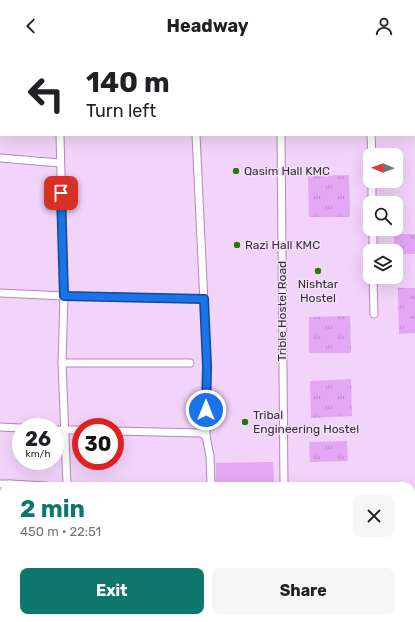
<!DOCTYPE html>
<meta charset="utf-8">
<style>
:root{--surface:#fff;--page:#f6f6f6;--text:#202124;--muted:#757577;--accent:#0f766e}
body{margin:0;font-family:Rubik,sans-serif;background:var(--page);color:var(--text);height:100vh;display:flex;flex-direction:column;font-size:15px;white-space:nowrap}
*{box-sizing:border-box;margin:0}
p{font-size:13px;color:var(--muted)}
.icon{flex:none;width:22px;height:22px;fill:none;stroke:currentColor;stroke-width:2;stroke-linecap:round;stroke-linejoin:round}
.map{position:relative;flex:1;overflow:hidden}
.drawer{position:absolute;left:0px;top:430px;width:415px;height:140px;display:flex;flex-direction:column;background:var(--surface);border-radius:12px 12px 0 0;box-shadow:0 4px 16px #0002}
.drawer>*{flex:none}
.guide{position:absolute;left:0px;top:0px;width:415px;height:84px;box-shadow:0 4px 16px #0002;background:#fff;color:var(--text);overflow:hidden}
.needle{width:26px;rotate:271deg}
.tools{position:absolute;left:363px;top:96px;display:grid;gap:8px}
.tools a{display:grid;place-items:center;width:40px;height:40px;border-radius:8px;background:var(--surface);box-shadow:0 4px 16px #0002;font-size:20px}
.speed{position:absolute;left:12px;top:366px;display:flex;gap:8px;font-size:20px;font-weight:700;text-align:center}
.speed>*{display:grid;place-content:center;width:52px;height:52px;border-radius:50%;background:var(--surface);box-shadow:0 4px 16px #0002;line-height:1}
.speed small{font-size:10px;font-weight:400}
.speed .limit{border:6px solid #d22;background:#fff;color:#111}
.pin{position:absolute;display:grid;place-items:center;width:34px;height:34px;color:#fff;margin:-17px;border-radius:8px;box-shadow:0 2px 6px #0006}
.me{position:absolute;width:44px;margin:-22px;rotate:0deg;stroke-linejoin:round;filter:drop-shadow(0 0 3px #0008)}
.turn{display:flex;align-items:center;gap:14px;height:84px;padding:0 20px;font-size:18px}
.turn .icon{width:52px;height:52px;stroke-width:2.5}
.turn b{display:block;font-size:28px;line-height:34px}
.round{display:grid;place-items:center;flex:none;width:42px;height:42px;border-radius:8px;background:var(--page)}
.overview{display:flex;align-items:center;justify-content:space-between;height:68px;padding:0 20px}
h1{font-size:24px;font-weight:700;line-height:30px;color:var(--accent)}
.cta{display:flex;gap:8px;margin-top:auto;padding:8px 20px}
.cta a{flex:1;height:46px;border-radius:8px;background:var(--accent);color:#fff;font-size:16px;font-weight:700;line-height:46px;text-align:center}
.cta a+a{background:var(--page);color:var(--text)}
header{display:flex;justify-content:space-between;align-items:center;height:52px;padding:0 20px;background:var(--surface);font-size:18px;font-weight:700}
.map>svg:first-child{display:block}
.built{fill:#f2d3fa;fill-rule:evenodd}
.park{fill:url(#park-tufts)}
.garden{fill:#e4a7f4}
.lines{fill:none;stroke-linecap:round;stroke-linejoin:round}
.minor-casing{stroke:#b387bf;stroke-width:9}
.minor{stroke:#fff;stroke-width:7}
.route-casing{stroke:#114b97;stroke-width:10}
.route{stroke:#1a73e8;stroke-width:7}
.poi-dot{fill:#2f7516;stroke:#f3e0f8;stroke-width:1.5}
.labels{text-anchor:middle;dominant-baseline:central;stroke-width:3;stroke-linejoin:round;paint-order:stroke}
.poi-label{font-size:12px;fill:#3d2b42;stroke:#f3e0f8;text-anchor:start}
.street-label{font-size:12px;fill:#3d2b42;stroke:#f3e0f8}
</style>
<header><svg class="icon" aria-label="back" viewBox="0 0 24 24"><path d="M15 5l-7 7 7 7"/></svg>Headway<svg class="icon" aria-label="person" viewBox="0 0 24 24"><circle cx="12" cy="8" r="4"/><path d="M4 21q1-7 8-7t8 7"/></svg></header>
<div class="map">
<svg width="415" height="570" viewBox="0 0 415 570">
<defs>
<pattern id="park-tufts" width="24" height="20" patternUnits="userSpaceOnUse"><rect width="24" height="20" fill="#e4a7f4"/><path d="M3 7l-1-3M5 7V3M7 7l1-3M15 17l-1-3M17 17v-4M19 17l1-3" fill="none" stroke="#ba88c7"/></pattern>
</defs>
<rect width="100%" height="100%" fill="#f3e0f8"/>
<path class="built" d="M0 0H415V570H216V566H411V434H4V566H161V570H0ZM1 1H414V83H1ZM370 103H396V129H370ZM370 151H396V177H370ZM370 199H396V225H370ZM21 375H55V409H21ZM81 375H115V409H81Z"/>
<g class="park">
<path d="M349 123 350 165H309L308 124Z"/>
<path d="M394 182H415V202H396V199H394Z"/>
<path d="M398 236H415V281L399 282Z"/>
<path d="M350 264 351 301H309V265Z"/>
<path d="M351 327 352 364 311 366 310 329Z"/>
<path d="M347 389 348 409 310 410 309 390Z"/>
</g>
<path class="garden" d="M273 410 274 434H216V411Z"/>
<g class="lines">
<defs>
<g id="minor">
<path d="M59 0V1"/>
<path d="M189 0V1"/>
<path d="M414 74H415"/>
<path d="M60 83 64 244 62 311 67 434"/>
<path d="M196 83 207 314 206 384"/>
<path d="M281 83 284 434"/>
<path d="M371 83 372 103"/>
<path d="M0 106 60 111"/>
<path d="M372 129V151"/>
<path d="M373 177V199"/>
<path d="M373 225 374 262"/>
<path d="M0 241 64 244 204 247"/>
<path d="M62 311H190"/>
<path d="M0 375 21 376"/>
<path d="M55 378H81"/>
<path d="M115 379 201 381 206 384 210 404 211 434"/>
<path d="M0 432H10V434"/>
<path d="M10 432 47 434"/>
<path d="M0 519 4 518"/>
<path d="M214 566V570"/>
<path d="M289 566V570"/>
<path d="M0 569H6"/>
</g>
</defs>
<use href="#minor" class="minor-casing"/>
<use href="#minor" class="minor"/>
</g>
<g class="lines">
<defs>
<path id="route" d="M61 141 64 244 204 247 207 314 206 358"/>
</defs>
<use href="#route" class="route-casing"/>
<use href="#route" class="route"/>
</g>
<g class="poi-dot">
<circle cx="236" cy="119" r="4"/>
<circle cx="237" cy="193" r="4"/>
<circle cx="318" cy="219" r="4"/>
<circle cx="245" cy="370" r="4"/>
</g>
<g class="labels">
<g class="poi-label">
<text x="244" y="119">Qasim Hall KMC</text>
<text x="245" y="193">Razi Hall KMC</text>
<text x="318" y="232" text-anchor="middle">Nishtar<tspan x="318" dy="14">Hostel</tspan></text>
<text x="253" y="363">Tribal<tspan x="253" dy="14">Engineering Hostel</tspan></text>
</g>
<g class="street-label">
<text transform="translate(282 259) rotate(-90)">Trible Hostel Road</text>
</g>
</g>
</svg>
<div class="tools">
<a><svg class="needle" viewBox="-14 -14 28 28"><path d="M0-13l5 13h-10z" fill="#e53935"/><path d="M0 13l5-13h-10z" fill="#757577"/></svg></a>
<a><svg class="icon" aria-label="search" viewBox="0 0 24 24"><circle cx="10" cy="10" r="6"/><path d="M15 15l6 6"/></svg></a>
<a><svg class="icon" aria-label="layers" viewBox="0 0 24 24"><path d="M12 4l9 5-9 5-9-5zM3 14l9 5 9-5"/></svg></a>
</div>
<div class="speed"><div>26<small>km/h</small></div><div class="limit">30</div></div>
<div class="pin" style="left:61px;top:141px;background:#d93025"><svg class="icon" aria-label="arrive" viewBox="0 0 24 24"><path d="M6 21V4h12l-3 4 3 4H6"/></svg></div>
<svg class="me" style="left:206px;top:358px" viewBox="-20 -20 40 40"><circle r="17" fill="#1a73e8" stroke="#fff" stroke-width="3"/><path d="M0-11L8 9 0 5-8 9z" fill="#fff"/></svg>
<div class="guide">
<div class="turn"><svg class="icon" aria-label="left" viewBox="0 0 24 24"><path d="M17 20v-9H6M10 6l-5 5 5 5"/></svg><div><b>140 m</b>Turn left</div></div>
</div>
<section class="drawer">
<div class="overview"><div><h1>2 min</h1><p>450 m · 22:51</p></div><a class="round"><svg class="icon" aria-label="close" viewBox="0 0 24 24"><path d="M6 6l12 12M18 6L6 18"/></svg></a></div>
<div class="cta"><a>Exit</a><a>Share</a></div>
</section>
</div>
